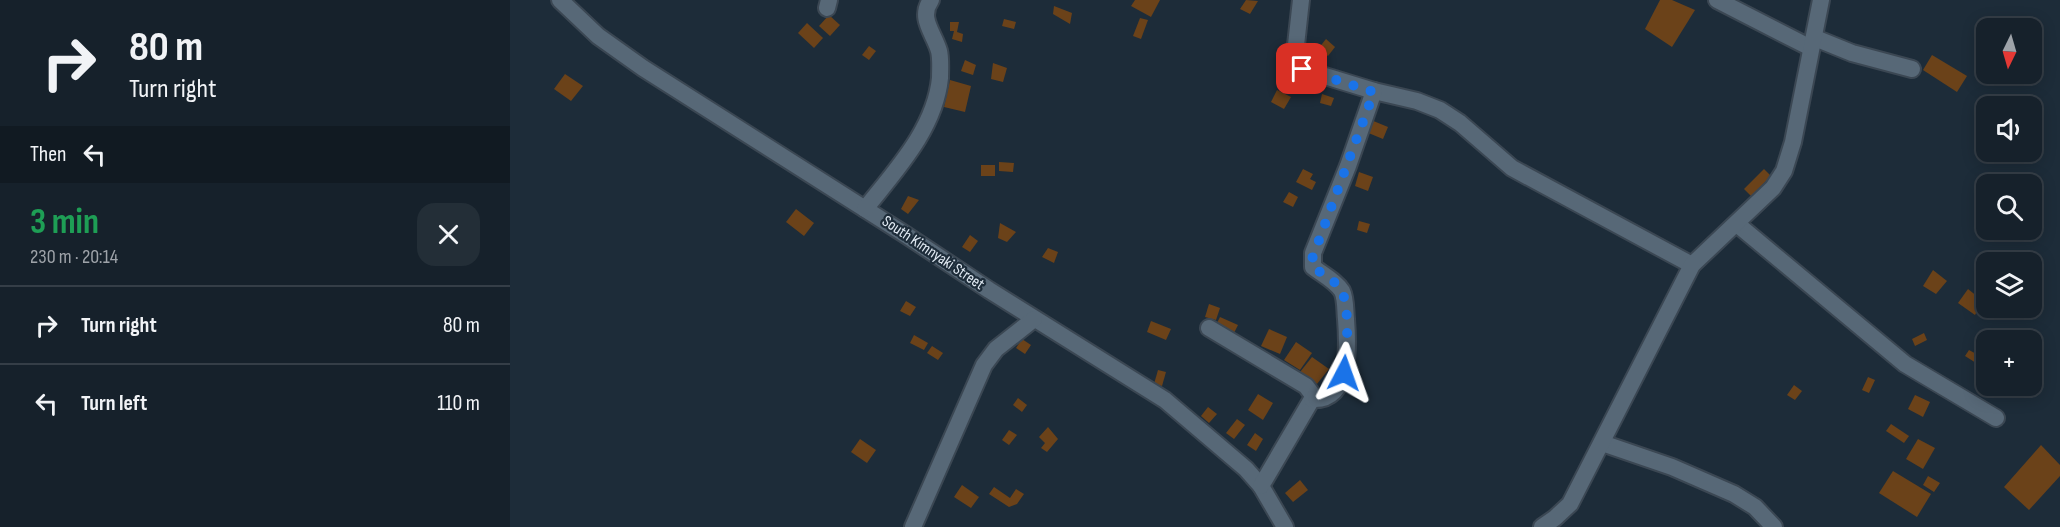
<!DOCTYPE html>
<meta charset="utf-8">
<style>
:root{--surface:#16212b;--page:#232e37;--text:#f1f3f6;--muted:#9ea3a9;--line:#353e47}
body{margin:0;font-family:"Sofia Sans Condensed",sans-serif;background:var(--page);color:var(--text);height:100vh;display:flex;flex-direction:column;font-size:22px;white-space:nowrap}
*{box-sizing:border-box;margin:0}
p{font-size:20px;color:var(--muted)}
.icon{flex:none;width:33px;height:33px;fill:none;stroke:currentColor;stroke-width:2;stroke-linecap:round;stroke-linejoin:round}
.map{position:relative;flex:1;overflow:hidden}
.sheet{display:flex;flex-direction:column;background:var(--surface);width:510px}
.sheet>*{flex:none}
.guide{background:#16212b;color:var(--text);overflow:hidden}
.needle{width:39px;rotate:185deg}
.buttons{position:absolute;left:1466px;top:18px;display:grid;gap:12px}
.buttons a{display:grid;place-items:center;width:66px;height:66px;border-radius:12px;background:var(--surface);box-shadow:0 3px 15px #0003,0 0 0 2px var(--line);font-size:30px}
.pin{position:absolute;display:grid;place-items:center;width:51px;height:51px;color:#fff;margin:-26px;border-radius:12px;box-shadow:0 3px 9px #0006}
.me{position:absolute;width:66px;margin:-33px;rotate:4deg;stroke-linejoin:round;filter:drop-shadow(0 0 4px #0008)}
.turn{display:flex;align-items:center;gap:21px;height:126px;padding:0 30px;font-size:27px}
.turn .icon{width:78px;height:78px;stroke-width:2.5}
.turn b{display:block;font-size:42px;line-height:51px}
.then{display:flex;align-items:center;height:57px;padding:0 30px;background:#0003;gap:12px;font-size:22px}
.round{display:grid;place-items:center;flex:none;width:63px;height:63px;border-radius:18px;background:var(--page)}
.summary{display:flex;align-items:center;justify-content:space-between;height:102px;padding:0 30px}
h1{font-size:36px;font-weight:700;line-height:45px;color:#1e9e55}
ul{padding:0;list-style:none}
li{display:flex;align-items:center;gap:18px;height:78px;padding:0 30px;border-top:2px solid var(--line)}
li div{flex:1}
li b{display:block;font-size:22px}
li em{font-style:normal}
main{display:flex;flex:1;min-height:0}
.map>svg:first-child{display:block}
.building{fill:#6b4219}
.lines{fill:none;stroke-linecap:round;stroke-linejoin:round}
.minor-casing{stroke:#3b4753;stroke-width:20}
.minor{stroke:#576877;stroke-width:16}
.route{stroke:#1a73e8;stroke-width:10;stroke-dasharray:0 18}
.labels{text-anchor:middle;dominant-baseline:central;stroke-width:4.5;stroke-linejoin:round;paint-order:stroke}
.street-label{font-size:16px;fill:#e1eaf3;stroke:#1d2c39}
</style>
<main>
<section class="sheet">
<div class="guide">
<div class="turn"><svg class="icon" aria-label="right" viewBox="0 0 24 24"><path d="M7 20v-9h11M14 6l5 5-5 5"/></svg><div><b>80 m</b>Turn right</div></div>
<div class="then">Then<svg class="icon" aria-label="left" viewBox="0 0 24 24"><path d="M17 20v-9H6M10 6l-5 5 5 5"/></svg></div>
</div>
<div class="summary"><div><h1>3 min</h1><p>230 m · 20:14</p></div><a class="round"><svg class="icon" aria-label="close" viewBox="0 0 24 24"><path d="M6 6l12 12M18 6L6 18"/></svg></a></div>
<ul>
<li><svg class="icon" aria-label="right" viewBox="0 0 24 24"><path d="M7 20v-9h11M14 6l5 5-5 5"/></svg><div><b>Turn right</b></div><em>80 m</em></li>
<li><svg class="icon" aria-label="left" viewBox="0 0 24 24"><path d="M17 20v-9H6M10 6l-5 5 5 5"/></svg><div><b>Turn left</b></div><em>110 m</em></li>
</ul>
</section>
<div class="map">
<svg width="1550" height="527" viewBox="0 0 1550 527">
<rect width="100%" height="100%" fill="#1d2c39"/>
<g class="building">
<path d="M625 0H650L641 17 621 6Z"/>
<path d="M736 0 748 1 740 14 730 9Z"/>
<path d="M1150 0H1162L1185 10 1162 47 1135 29Z"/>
<path d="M544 6 562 13 560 24 543 14Z"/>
<path d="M319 15 330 25 320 36 309 26Z"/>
<path d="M630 18 638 20 631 39 623 36Z"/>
<path d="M494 19 506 22 504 29 492 26Z"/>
<path d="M440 22H449L447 32 453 34 452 42 442 39 444 31H440Z"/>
<path d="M297 23 313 38 304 48 288 33Z"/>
<path d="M816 39 825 47 818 56 808 49Z"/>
<path d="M359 46 366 51 359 60 352 55Z"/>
<path d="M1422 55 1457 76 1447 92 1413 70Z"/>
<path d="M455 60 466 65 463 75 451 71Z"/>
<path d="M483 63 497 68 493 82 481 79Z"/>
<path d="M55 74 73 86 61 101 44 89Z"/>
<path d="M440 80 461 86 455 112 434 107Z"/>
<path d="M767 90 781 97 774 109 761 102Z"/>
<path d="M812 94 824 98 821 106 810 103Z"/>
<path d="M861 120 878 127 873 139 856 132Z"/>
<path d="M489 162 504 163 503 172 489 171Z"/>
<rect x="471" y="165" width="14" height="11"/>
<path d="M793 169 803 174 800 179 806 182 802 190 786 182Z"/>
<path d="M1254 169 1261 176 1241 196 1234 189Z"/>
<path d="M849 172 863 177 858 191 845 186Z"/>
<path d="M779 192 788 197 783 207 773 202Z"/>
<path d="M398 196 409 200 398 214 391 209Z"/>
<path d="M286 209 304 223 294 236 276 222Z"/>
<path d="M849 221 860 224 857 233 847 230Z"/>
<path d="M490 223 506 232 497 242 488 238Z"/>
<path d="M460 235 468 241 460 252 452 247Z"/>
<path d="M538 248 548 252 544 263 532 257Z"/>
<path d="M1423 270 1437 281 1426 294 1413 286Z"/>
<path d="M1458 289 1473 301 1465 315 1448 303Z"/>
<path d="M396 301 406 307 400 316 390 311Z"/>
<path d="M699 304 710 308 706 320 695 317Z"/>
<path d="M710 317 728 325 723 335 705 327Z"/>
<path d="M641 321 661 329 656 340 637 332Z"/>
<path d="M759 329 777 337 770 354 751 346Z"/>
<path d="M1414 333 1417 340 1405 346 1402 339Z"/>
<path d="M404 335 418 343 414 350 400 343Z"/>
<path d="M512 339 521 345 515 354 506 348Z"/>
<path d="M786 342 802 353 790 370 774 360Z"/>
<path d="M422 346 433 353 428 360 417 353Z"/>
<path d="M1459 350 1470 356 1466 363 1455 356Z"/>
<path d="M802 357 819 369 807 384 790 372Z"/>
<path d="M648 370 656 372 652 386 644 384Z"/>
<path d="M1358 377 1365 380 1359 393 1352 390Z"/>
<path d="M1284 385 1292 391 1285 400 1277 395Z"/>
<path d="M748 394 763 403 753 420 738 410Z"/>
<path d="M1405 395 1420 402 1413 417 1398 409Z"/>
<path d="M508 398 517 405 512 412 503 405Z"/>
<path d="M698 407 707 414 699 423 691 416Z"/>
<path d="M727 419 735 425 724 439 716 433Z"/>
<path d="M1381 424 1399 436 1394 443 1376 431Z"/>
<path d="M538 427 548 439 537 452 531 448 535 443 529 437Z"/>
<path d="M499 430 507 435 499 445 492 440Z"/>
<path d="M745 433 753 439 746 451 737 445Z"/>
<path d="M350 439 366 450 357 463 341 452Z"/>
<path d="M1408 439 1425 448 1413 469 1396 459Z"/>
<path d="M1531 445 1550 465V476L1519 510 1494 487Z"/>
<path d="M1383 471 1421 494 1407 517 1369 493Z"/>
<path d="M1418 476 1430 483 1424 492 1413 485Z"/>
<path d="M790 480 798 490 783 502 775 493Z"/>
<path d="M452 485 469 497 461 508 444 497Z"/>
<path d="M484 487 500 498 506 489 514 494 507 504 499 507 479 494Z"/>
</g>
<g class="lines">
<defs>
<g id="minor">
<path d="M50 0 88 36 133 68 396 235 479 290 655 400 736 469 751 486 775 527"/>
<path d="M791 0 785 54 786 63 792 69 864 91 907 101 930 110 950 123 1002 168 1182 265"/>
<path d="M1207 0 1301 48"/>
<path d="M317 8 319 0"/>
<path d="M1305 38 1342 53 1402 69"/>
<path d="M355 209C385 171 425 129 430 78 430 70 431 59 429 51 424 33 408 18 421 0"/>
<path d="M1227 224 1395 364 1486 418"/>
<path d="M699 328 796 386 802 394V399L751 486"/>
<path d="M802 399C841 402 838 345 836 319 835 311 836 299 832 291 826 281 812 274 803 267V253L838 166 864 91"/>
<path d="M1092 443 1162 467 1224 494 1245 507 1264 527"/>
<path d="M403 527 474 365 486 349 524 319"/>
<path d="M1032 527 1045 518 1060 504 1182 265 1263 188 1274 171 1283 142 1311 0"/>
</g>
</defs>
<use href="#minor" class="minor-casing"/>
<use href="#minor" class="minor"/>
</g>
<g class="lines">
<path class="route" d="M792 69 864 92 802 259 803 267C812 274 827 281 832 292 840 307 837 356 834 373"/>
</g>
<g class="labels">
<g class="street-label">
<text transform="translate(423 253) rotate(34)">South Kimnyaki Street</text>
</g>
</g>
</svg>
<div class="buttons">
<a><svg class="needle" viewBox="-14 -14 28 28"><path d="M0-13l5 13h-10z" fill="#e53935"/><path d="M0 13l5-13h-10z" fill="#9ea3a9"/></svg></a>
<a><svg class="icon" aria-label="sound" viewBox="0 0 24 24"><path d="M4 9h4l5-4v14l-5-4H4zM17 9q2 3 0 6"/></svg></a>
<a><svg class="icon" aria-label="search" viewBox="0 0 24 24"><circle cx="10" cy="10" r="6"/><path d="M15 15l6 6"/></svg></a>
<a><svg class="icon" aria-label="layers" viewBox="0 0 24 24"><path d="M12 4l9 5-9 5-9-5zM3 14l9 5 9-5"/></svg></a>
<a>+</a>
</div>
<div class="pin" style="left:792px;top:69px;background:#d93025"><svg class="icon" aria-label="arrive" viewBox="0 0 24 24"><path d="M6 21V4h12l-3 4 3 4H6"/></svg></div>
<svg class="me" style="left:834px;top:373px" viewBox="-20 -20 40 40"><path d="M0-17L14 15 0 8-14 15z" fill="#1a73e8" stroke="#fff" stroke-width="4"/></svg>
</div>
</main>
